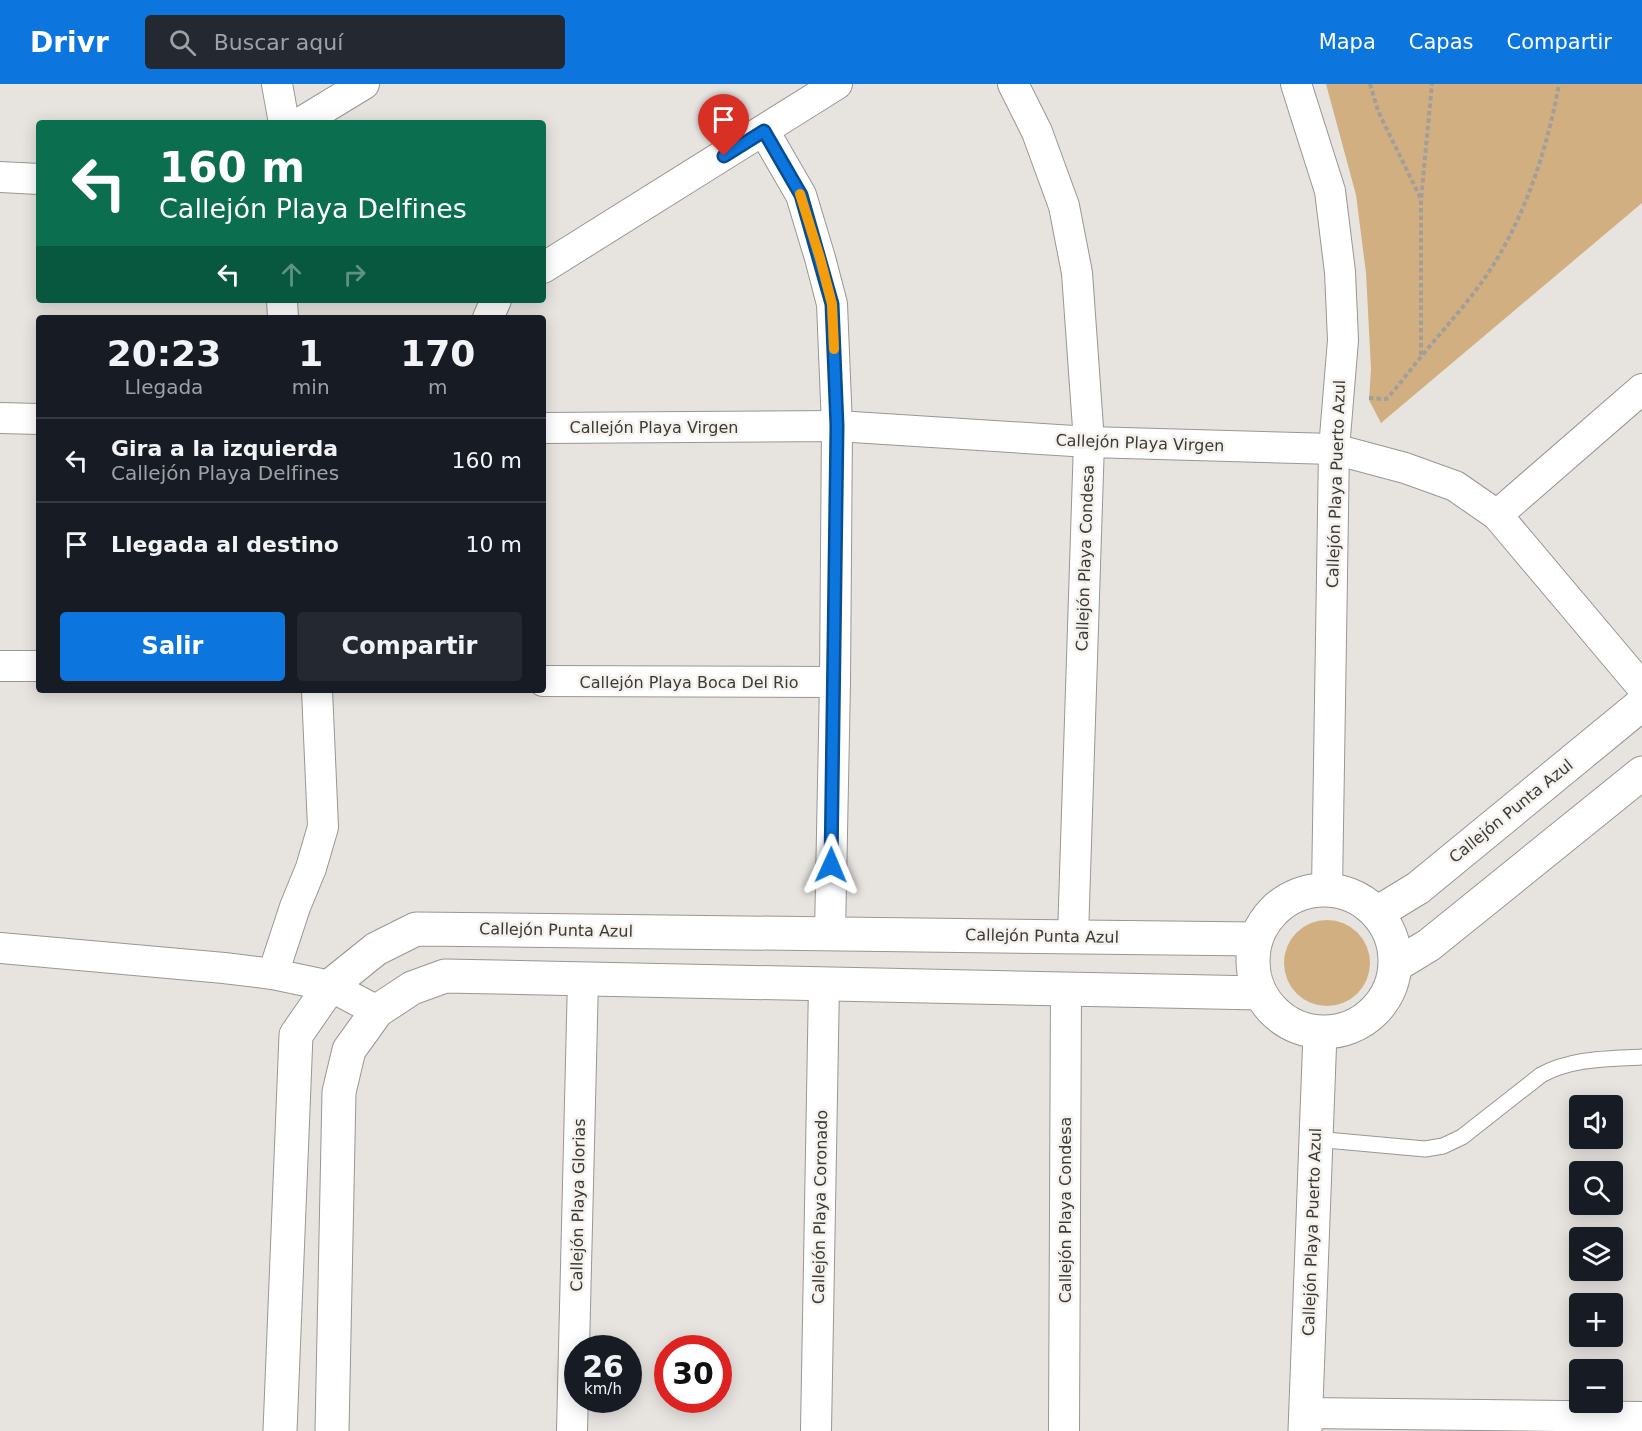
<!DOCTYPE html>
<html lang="es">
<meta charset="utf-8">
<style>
:root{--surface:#171b24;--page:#242831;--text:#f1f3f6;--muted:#9ea1a6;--line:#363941;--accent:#0c76de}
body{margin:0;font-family:"DejaVu Sans",sans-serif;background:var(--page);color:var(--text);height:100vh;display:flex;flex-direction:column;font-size:22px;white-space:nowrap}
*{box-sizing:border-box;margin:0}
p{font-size:20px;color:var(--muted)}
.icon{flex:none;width:33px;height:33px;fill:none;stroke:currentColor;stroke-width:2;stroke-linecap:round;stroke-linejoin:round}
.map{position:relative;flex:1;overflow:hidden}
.panel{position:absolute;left:36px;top:231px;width:510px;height:378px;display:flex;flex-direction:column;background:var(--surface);border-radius:6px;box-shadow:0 3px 15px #0003}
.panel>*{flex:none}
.top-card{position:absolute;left:36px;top:36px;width:510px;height:183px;border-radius:6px;box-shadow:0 3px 15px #0003;background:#0b6e4f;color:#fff;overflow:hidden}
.buttons{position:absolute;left:1569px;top:1011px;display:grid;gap:12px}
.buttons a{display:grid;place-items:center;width:54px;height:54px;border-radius:6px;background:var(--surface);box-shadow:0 3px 15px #0003;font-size:30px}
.speed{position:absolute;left:564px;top:1251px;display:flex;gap:12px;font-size:30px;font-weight:700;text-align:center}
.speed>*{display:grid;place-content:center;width:78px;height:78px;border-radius:50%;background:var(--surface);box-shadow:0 3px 15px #0003;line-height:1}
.speed small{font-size:15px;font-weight:400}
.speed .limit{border:9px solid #d22;background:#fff;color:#111}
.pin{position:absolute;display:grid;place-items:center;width:51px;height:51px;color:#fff;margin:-62px -26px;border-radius:50% 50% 50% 0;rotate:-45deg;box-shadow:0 0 6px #0007}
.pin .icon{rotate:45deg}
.me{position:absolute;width:66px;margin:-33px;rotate:1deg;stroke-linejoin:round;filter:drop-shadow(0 0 4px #0008)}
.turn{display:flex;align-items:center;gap:21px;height:126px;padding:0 24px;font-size:27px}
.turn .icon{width:78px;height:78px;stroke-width:2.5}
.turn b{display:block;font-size:42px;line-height:51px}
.lanes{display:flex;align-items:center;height:57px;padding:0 24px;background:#0003;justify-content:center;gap:30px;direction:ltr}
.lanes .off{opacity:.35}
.eta{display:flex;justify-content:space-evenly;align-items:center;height:102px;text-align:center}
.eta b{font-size:36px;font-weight:700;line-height:42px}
.action{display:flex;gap:12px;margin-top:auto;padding:12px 24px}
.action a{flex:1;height:69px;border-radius:6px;background:var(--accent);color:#fff;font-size:24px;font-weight:700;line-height:69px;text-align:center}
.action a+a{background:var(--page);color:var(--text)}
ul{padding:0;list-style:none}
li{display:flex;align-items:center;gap:18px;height:84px;padding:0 24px;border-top:2px solid var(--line)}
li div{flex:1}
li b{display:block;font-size:22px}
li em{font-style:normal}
header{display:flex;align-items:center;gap:36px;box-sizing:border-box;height:84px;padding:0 30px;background:var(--accent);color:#fff}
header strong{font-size:28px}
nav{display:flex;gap:33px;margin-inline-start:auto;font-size:21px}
.search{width:420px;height:54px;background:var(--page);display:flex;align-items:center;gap:15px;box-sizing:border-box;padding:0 21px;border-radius:6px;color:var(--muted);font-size:22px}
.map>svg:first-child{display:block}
.green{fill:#d2af80}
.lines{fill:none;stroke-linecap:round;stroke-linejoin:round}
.service-casing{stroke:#999693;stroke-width:17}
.minor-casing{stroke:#999693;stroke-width:32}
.tertiary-casing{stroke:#999693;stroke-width:35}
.path{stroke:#a19e9b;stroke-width:4;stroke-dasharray:4.5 3;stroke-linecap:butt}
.service{stroke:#fff;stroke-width:15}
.minor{stroke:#fff;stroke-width:30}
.tertiary{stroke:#fff;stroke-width:33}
.route-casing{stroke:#084d90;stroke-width:15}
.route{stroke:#0c76de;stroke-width:10}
.slow{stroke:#f59e0b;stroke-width:10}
.labels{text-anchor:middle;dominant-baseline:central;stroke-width:5;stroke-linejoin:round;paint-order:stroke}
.street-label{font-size:16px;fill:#3c3a39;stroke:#f5f2ed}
</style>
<header>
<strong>Drivr</strong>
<div class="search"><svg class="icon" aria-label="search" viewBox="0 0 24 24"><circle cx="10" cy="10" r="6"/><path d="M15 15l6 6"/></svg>Buscar aquí</div>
<nav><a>Mapa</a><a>Capas</a><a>Compartir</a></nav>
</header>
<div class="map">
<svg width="1642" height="1347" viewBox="0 0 1642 1347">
<rect width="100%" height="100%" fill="#e7e4e0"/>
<g class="green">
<path d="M1326 0H1642V119L1381 339 1369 316 1371 285 1366 189 1356 111Z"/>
<circle cx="1327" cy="879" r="43"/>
</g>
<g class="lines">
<defs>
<path id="service" d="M1315 1055 1425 1065 1443 1062 1462 1053 1541 991C1572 974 1607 975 1642 973"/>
<g id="minor">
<path d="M277 0 284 39"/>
<path d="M1013 0 1037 48 1064 122 1077 189 1089 358 1073 852"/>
<path d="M1296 0 1330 107 1340 188 1343 256 1334 365 1327 806"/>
<path d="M300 39 364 0"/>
<path d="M764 47 801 111 820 174 832 220 837 342 835 598 830 850"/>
<path d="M0 93 39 95"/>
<path d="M543 184 837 0"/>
<path d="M282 216 283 234"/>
<path d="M488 234 496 216"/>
<path d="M0 334 39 335"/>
<path d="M543 344 837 342 1089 358 1334 365 1405 384 1455 402 1497 431 1642 603"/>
<path d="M1497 431 1642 305"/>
<path d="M0 582H39"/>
<path d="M543 597 835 598"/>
<path d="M0 864 224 884 273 890 330 902 377 927"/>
<path d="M273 890 295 823 311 784 323 743 317 606"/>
<path d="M1305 1329 1642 1333"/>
<path d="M572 1347 583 895"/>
<path d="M816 1347 824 900"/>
<path d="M1064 1347 1066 905"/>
</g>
<g id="tertiary">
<circle cx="1324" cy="877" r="71"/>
<path d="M1377 829 1418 804 1642 620"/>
<path d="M1396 881 1429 861 1642 689"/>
<path d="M280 1347 296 951 330 902 376 865 416 845 1256 855"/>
<path d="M332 1347 339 1008 349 966 377 927 412 904 445 892 1260 909"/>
<path d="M1305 1347 1320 949"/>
</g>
</defs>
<use href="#service" class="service-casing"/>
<use href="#minor" class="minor-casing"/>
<use href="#tertiary" class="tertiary-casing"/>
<g class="path">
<path d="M1370 0 1378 27 1421 115"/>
<path d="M1421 271V116L1432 0"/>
<path d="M1369 314 1386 315C1399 302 1409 287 1421 273 1445 243 1471 216 1492 183 1526 130 1548 62 1559 0"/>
</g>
<use href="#service" class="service"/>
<use href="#minor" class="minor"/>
<use href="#tertiary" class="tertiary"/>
</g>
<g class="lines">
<defs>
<path id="route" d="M724 72 764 47 801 111 832 220 837 342 831 781"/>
</defs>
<use href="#route" class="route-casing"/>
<use href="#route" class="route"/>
<path class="slow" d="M800 110 820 174 832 220 834 265"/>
</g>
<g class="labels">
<g class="street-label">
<text x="654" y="343">Callejón Playa Virgen</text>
<text transform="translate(1140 359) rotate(2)">Callejón Playa Virgen</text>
<text transform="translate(1336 400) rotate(-88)">Callejón Playa Puerto Azul</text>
<text transform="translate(1085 474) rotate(-88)">Callejón Playa Condesa</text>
<text x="689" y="598">Callejón Playa Boca Del Rio</text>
<text transform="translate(1511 727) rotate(-39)">Callejón Punta Azul</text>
<text transform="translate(556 846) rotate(1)">Callejón Punta Azul</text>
<text transform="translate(1042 852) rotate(1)">Callejón Punta Azul</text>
<text transform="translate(578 1121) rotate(-89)">Callejón Playa Glorias</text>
<text transform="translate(820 1123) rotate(-89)">Callejón Playa Coronado</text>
<text transform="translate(1065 1126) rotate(-90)">Callejón Playa Condesa</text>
<text transform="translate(1312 1148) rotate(-88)">Callejón Playa Puerto Azul</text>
</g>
</g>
</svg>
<div class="buttons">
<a><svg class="icon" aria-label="sound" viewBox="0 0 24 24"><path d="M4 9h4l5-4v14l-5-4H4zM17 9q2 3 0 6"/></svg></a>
<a><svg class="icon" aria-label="search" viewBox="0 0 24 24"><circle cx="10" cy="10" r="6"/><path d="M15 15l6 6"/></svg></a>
<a><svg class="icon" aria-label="layers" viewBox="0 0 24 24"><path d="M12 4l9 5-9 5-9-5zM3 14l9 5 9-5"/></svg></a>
<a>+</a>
<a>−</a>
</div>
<div class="speed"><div>26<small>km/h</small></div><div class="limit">30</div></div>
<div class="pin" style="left:724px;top:72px;background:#d93025"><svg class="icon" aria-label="arrive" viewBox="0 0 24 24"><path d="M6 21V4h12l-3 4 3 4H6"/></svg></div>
<svg class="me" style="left:831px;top:781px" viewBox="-20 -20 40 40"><path d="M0-17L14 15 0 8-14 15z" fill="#0c76de" stroke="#fff" stroke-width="4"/></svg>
<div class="top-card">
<div class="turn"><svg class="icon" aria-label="left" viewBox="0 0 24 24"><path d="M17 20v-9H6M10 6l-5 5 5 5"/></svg><div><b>160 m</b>Callejón Playa Delfines</div></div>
<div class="lanes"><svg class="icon" aria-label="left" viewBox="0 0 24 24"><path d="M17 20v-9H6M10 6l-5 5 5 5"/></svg><svg class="icon off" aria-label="ahead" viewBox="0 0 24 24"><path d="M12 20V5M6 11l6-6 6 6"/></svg><svg class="icon off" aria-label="right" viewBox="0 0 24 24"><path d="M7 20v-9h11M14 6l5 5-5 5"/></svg></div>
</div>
<section class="panel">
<div class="eta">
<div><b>20:23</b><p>Llegada</p></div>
<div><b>1</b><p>min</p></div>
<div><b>170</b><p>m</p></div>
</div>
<ul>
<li><svg class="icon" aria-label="left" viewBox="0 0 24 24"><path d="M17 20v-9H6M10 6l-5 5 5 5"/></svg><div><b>Gira a la izquierda</b><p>Callejón Playa Delfines</p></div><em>160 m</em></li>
<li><svg class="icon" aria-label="arrive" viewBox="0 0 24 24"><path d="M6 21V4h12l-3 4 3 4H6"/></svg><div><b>Llegada al destino</b></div><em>10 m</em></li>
</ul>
<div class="action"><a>Salir</a><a>Compartir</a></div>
</section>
</div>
